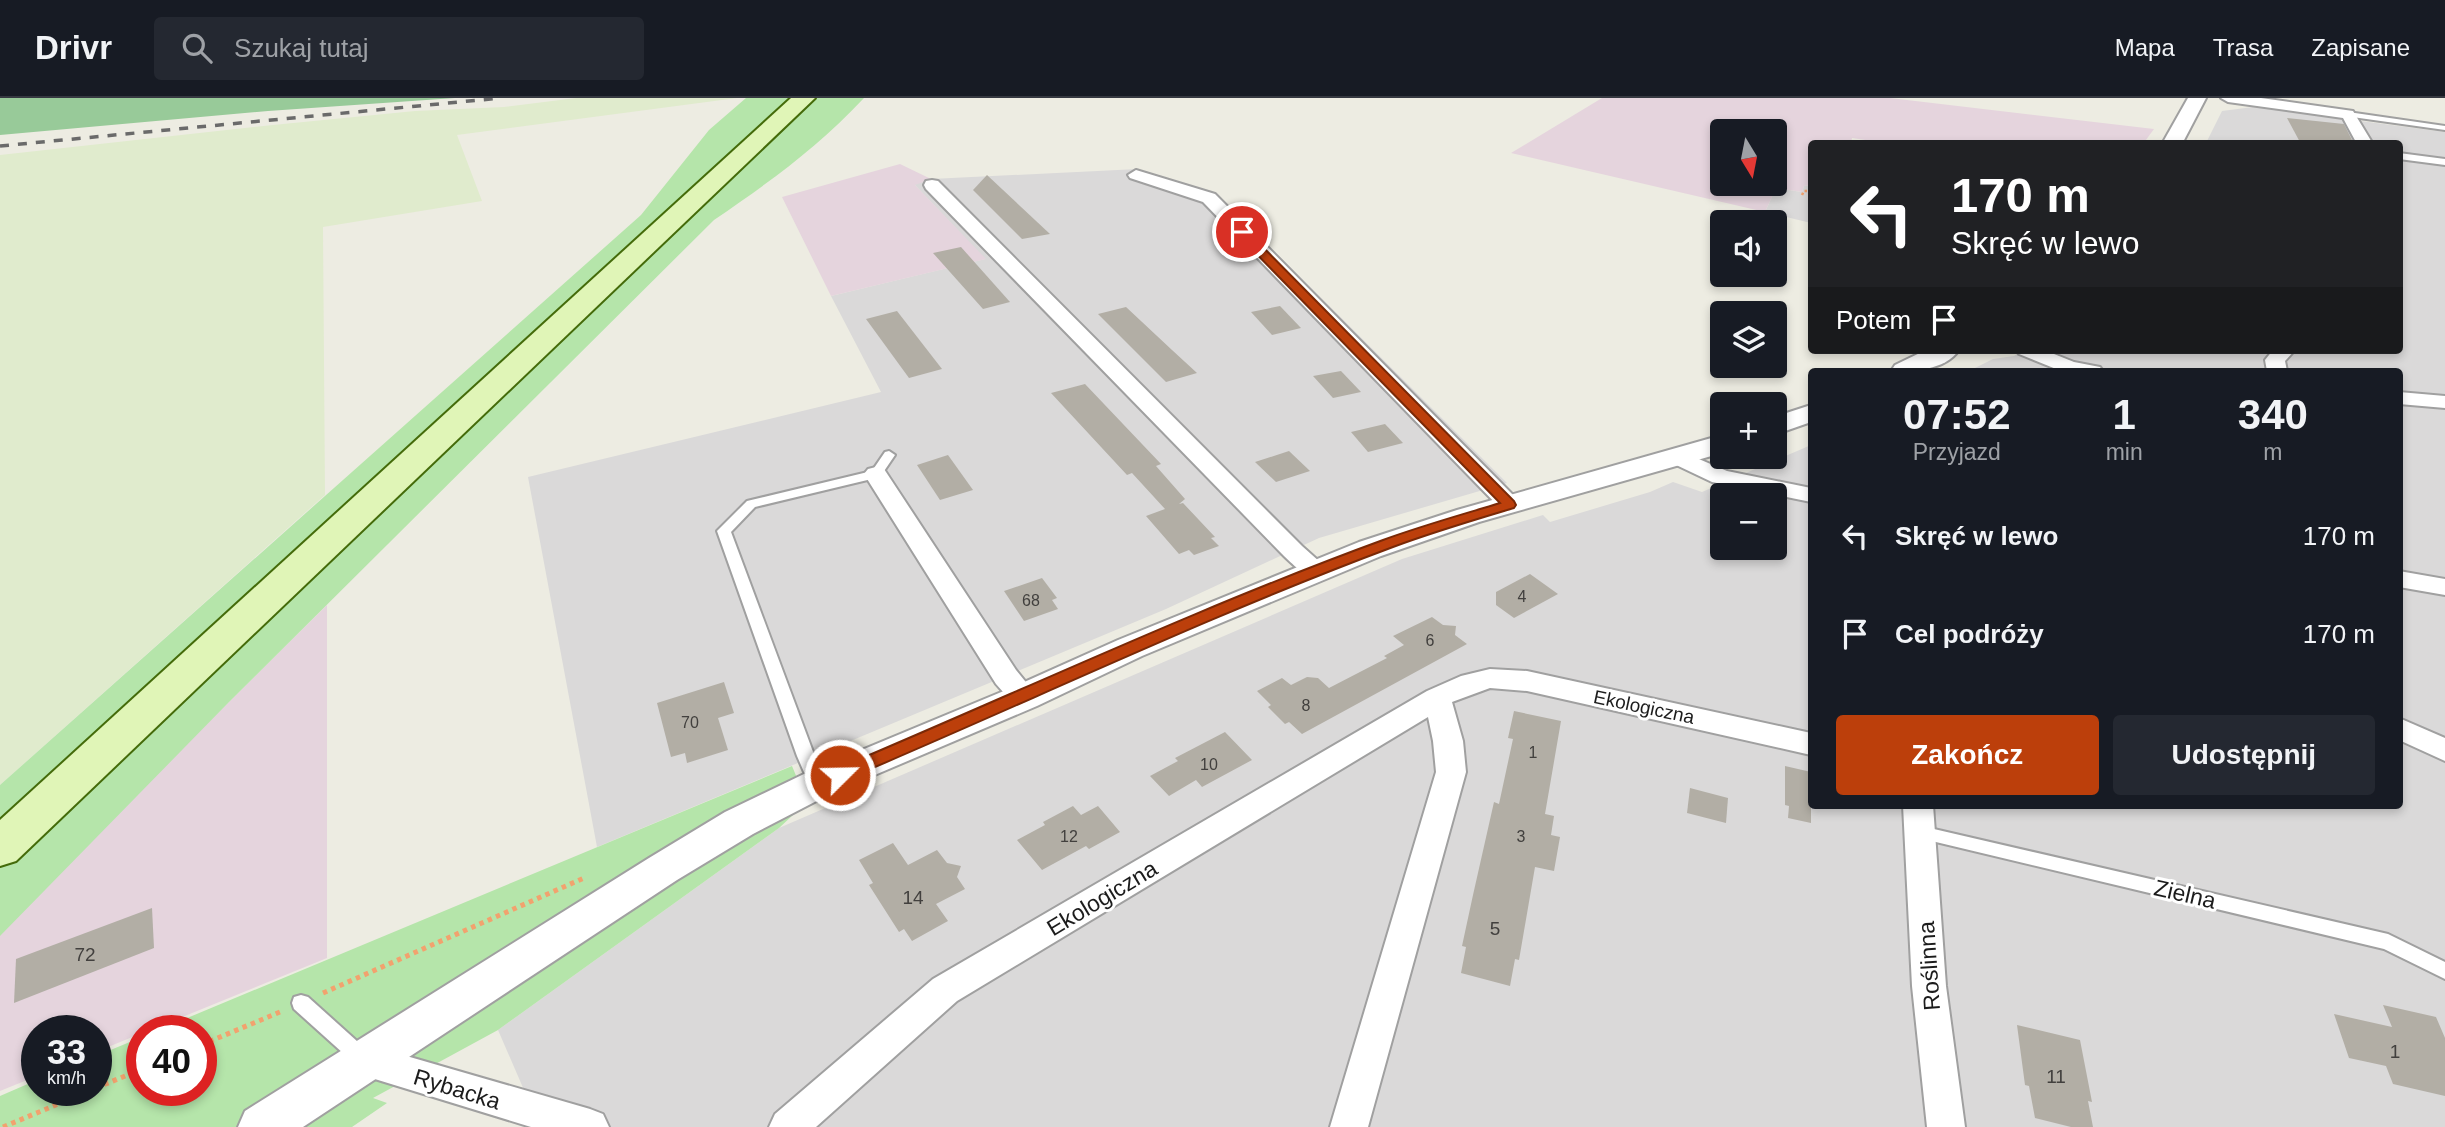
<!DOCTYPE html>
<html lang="pl">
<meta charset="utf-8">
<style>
:root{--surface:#171b24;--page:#242831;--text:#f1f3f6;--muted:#9ea1a6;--line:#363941;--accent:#bc3f0b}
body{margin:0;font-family:Helvetica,sans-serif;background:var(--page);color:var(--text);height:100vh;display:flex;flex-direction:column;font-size:26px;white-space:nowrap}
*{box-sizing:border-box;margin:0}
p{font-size:23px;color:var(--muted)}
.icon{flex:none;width:38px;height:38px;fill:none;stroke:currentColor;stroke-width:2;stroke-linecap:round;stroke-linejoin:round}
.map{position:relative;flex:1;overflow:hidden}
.side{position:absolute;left:1808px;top:270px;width:595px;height:441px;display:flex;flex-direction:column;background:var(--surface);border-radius:7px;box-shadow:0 4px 10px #0003}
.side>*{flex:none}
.guide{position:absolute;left:1808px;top:42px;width:595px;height:214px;border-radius:7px;box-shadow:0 4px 10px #0003;background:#202124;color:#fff;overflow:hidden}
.needle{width:46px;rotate:170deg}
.controls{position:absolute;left:1710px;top:21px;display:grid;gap:14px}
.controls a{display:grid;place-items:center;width:77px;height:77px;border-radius:7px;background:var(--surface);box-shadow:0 4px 10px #0003;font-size:35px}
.speed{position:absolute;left:21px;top:917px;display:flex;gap:14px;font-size:35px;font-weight:700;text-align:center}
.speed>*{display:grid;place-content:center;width:91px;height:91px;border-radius:50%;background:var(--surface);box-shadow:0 4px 10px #0003;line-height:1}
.speed small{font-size:18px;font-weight:400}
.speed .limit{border:10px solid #d22;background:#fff;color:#111}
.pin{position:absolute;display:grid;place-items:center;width:60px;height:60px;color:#fff;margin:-30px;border:4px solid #fff;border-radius:50%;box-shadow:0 2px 7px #0007}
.me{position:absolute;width:77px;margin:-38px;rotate:67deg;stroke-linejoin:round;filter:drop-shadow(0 0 5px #0008)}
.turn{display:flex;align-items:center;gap:24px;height:147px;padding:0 28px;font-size:32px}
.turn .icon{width:91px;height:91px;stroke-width:2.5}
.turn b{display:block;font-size:49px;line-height:60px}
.then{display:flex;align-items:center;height:66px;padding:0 28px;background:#0003;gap:14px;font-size:26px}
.eta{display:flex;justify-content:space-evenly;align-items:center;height:119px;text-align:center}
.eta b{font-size:42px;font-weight:800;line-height:49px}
.primary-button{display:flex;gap:14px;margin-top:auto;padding:14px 28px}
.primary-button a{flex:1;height:80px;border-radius:7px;background:var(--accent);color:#fff;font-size:28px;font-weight:800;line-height:80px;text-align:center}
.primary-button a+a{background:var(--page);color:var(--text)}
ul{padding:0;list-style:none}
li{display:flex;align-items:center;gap:21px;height:98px;padding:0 28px}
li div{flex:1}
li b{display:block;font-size:26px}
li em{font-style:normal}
header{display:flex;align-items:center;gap:42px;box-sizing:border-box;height:98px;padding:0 35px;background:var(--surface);border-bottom:2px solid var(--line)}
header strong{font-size:33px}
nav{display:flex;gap:38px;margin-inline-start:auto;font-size:24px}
.search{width:490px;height:63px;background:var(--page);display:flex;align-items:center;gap:18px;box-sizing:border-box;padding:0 24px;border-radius:7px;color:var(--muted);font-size:26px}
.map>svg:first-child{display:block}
.residential{fill:#dad9d9;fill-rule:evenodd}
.industrial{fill:#e5d4dd;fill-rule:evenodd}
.farmland{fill:#e0ebcd}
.grass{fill:#b5e5aa}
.forest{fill:#98ca99}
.building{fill:#b2aea5}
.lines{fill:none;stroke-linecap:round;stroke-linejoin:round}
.service-casing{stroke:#a0a0a0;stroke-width:4}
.minor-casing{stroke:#a0a0a0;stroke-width:4}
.tertiary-casing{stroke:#a0a0a0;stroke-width:4}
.secondary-casing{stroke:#446b0a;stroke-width:4}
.path-far1{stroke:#f2a26e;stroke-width:2.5;stroke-dasharray:2.5 2.5;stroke-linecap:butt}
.path{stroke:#f2a26e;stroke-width:5;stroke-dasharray:4.5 4.5;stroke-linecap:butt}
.service{fill:#fff;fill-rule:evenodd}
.minor{fill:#fff;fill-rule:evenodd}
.tertiary{fill:#fff;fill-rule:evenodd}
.secondary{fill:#e0f5b7;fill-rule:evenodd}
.rail{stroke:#6a6a6a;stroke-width:3.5;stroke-dasharray:9 9;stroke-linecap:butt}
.route{fill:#bc3f0b;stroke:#7a2907;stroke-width:2}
.labels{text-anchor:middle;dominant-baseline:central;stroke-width:6;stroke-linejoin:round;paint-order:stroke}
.number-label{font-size:16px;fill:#42403e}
.street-label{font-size:19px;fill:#1c1c1c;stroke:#fff}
.near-number-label{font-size:19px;fill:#42403e}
.near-street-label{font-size:23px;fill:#1c1c1c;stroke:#fff}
</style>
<header>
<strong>Drivr</strong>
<div class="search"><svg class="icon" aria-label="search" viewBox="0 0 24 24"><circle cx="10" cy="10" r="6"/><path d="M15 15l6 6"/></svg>Szukaj tutaj</div>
<nav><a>Mapa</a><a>Trasa</a><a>Zapisane</a></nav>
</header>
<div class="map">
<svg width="2445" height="1029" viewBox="0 0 2445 1029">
<rect width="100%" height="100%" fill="#edece2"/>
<g class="residential">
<path d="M2253 9 2445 34V1029H540L498 932 779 730 1402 461 1543 417 1550 424 1650 394 1673 384 1702 394 1811 347V707H2399V273H1969L1993 261 2014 258 2024 252H2399V46L2206 45 2222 13ZM1722 397H1774V450H1722Z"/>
<path d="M1138 71 1218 97 1507 385 1319 440 1166 511 597 749 528 379 881 294 831 198 985 161 914 86 931 81Z"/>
<path d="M1811 87V125L1765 114 1776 90 1802 94 1804 88Z"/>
</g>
<g class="industrial">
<path d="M1602 0H1890L2154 31 2143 46H1892L1852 40 1851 45 1811 46V87L1804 88 1802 94 1776 90 1765 114 1511 55ZM1722 33H1774V86H1722Z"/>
<path d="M900 66 931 81 915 87 986 161 831 198 782 99Z"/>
<path d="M327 507V860L148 933H142V935L96 954V933H37V978L0 993V830Z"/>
</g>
<path class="farmland" d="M576 0H737L457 37 482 103 323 129 325 397 0 687V57L273 27 415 13 504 9Z"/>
<g class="grass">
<path d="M746 0H864C817 50 771 83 714 122L229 604 0 838V687L641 117 709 32Z"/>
<path d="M792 668 807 704 779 730 498 932 373 1000 387 1005 352 1029H0V998L37 982V992H96V958L142 939V992H201V933H156Z"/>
</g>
<path class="forest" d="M0 0H455L268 13 0 37Z"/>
<g class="building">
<path d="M2287 20 2344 26 2354 46H2301Z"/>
<path d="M987 77 1050 136 1022 141 973 92Z"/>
<path d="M961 149 1010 204 983 211 933 155Z"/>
<path d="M1280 208 1301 230 1272 237 1251 214Z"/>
<path d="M1126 209 1172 252 1197 275 1166 284 1098 216Z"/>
<path d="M897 213 942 271 909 280 866 221Z"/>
<path d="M1341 273 1361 294 1333 300 1313 278Z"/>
<path d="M1085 286 1161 366 1156 368 1185 401 1179 406 1183 405 1215 439 1211 440 1219 448 1194 457 1189 452 1179 456 1146 418 1165 411 1132 375 1127 377 1051 295Z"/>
<path d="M1385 326 1403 345 1368 354 1351 334Z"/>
<path d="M1289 353 1310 373 1276 384 1255 364Z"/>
<path d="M948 357 973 392 940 402 917 367Z"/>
<path d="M1530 476 1558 496 1514 520 1496 507V494Z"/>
<path d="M1042 480 1057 500 1052 502 1058 511 1024 523 1004 493Z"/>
<path d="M1432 519 1443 527 1456 528 1455 537 1467 546 1302 636 1289 624 1285 626 1268 609 1271 607 1257 593 1282 580 1291 587 1307 579 1318 580 1329 590 1387 560 1384 558 1404 547 1393 538Z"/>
<path d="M724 584 734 615 718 620 728 652 687 665 685 655 671 659 657 605Z"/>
<path d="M1514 613 1561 623 1545 716 1554 718 1551 737 1560 739 1554 773 1535 769 1519 862 1515 861 1510 888 1461 875 1466 849 1462 848 1473 797 1494 704 1499 706 1513 641 1508 640Z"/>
<path d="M1225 634 1252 662 1202 689 1196 682 1169 698 1150 678 1178 663 1175 660Z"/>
<path d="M1785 668 1811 674V725L1788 720 1789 708 1785 707Z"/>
<path d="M1690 690 1728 700 1726 725 1687 715Z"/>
<path d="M1073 708 1081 717 1098 708 1120 734 1089 751 1086 748 1042 772 1017 742 1045 727 1043 724Z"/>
<path d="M893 745 908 767 937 752 947 765 961 768 957 779 965 791 936 806 948 823 912 843 904 831 899 834 869 787 873 785 859 762Z"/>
<path d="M152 810 154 850 14 905 16 861Z"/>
<path d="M2383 907 2436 919 2445 940V998L2393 986 2386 968 2349 960 2334 916 2392 929Z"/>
<path d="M2017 927 2080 942 2092 1004 2088 1003 2093 1029H2071L2035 1020 2029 988 2025 987Z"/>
</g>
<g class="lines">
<defs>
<g id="service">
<path d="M2348 14 2445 28V32L2345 18 2344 16Z"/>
<path d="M2399 55 2445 61V67L2399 61Z"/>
<path d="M889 353 895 357 880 379 755 409 731 434 825 686 823 690 817 692 811 690 797 658 717 433 747 403 872 373 885 354Z"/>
<path d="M1921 728 2388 836 2445 864V881L2384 851 1915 739 1913 734 1915 729Z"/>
<path d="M301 897 308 899 368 953 371 959 368 965 361 968 354 965 294 911 292 905 294 899Z"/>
</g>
<g id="minor">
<path d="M2221 0H2261L2353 13 2373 46H2357L2343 20 2228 4Z"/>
<path d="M1136 72 1215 96 1517 401 1521 406 1517 411H1501L1203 104 1130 80 1128 77Z"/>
<path d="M932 82 938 83 1302 448 1330 473 1326 479C1308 483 1297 470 1284 458L926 91 924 87 926 83Z"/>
<path d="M2016 252H2044L2074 264 2100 269 2103 273H2061L2019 256Z"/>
<path d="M2273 252H2295L2285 263 2287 273H2267L2265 262Z"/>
<path d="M2399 294 2445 298V310L2399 306Z"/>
<path d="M1680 353 1727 373 1811 390V404L1712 384 1672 365 1669 360 1672 355Z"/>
<path d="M876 369 884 371 1016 572 1038 599 1034 606C1015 612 1008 599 996 586L864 376 868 371Z"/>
<path d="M2399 473 2445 481V497L2399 489Z"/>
<path d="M1490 571 1527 573 1811 635V657L1527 593 1490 590 1452 604 1463 643 1466 674 1368 1029H1330L1436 674 1433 643 1428 619 957 903 816 1029H769L775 1016 933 881 1427 593 1461 578Z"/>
<path d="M2399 620 2445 640V663L2399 642Z"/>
<path d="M1903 707H1933L1946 888 1965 1029H1927L1912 888Z"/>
<path d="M365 946 590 1011 603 1016 609 1029H531L365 978 352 974 347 962 352 950Z"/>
</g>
<g id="tertiary">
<path d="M2188 0H2206L2182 46H2162Z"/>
<path d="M1926 252H1959C1944 273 1914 273 1891 273L1895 267Z"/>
<path d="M1811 307V324L1774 337V319Z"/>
<path d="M1722 337V355L1479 424 1381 458 1142 558 1037 608 830 696 753 736 677 782 303 1029H238L245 1013 649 760 725 714 804 676 1011 590 1118 542 1359 444 1457 412Z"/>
</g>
<path id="secondary" d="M791 0H815L16 763 0 768V722Z"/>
</defs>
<use href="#service" class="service-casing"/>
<use href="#minor" class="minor-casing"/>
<use href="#tertiary" class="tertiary-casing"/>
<use href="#secondary" class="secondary-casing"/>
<path class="path-far1" d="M1802 97 1804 93H1811"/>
<g class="path">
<path d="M323 895 584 780"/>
<path d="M201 947 280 914"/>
<path d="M96 990 142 971"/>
<path d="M3 1029 92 992"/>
</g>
<use href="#service" class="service"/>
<use href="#minor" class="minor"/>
<use href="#tertiary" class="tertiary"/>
<use href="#secondary" class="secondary"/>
<path class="rail" d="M0 48 501 0"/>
</g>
<path class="route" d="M1238 132H1246L1514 403 1516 407 1514 410C1474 422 1433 434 1393 449 1208 518 1029 604 847 681H834L831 677 834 672C1017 595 1197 510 1383 442 1421 428 1461 417 1500 405L1238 137Z"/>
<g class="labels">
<g class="number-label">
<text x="1522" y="498">4</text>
<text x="1031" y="502">68</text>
<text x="1430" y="542">6</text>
<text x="1306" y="607">8</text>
<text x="690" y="624">70</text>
<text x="1533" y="654">1</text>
<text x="1209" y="666">10</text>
<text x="1069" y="738">12</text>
<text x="1521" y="738">3</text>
</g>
<g class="street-label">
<text transform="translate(1644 609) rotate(12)">Ekologiczna</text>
</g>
<g class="near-number-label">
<text x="913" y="799">14</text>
<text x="1495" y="830">5</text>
<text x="85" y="856">72</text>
<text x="2395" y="953">1</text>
<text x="2056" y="978">11</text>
</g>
<g class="near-street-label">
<text transform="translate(2185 796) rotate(13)">Zielna</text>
<text transform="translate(1102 800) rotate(-31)">Ekologiczna</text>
<text transform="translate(1929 868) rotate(-94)">Roślinna</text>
<text transform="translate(457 991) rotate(17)">Rybacka</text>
</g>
</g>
</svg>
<div class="controls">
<a><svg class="needle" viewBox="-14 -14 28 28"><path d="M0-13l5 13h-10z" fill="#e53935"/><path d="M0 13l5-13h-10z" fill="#9ea1a6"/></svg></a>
<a><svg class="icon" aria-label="sound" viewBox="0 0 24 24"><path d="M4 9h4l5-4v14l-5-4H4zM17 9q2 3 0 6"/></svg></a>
<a><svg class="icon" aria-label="layers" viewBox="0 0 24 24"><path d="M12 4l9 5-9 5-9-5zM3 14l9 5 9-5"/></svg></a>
<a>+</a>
<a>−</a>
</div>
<div class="speed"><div>33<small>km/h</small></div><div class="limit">40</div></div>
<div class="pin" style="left:1242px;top:134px;background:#d93025"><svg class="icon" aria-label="arrive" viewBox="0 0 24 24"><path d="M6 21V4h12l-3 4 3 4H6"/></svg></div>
<svg class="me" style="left:840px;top:677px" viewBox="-20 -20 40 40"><circle r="17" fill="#bc3f0b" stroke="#fff" stroke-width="3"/><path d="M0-11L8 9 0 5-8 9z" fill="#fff"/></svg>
<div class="guide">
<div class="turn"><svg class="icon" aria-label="left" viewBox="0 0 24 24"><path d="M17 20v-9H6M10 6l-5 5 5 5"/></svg><div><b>170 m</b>Skręć w lewo</div></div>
<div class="then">Potem<svg class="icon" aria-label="arrive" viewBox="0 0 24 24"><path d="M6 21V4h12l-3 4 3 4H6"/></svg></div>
</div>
<section class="side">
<div class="eta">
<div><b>07:52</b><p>Przyjazd</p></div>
<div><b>1</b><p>min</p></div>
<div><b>340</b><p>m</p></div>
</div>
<ul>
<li><svg class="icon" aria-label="left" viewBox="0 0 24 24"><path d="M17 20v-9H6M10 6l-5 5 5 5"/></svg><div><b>Skręć w lewo</b></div><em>170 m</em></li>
<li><svg class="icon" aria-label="arrive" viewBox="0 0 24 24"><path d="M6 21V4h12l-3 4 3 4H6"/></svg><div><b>Cel podróży</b></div><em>170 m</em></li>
</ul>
<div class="primary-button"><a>Zakończ</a><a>Udostępnij</a></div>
</section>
</div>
